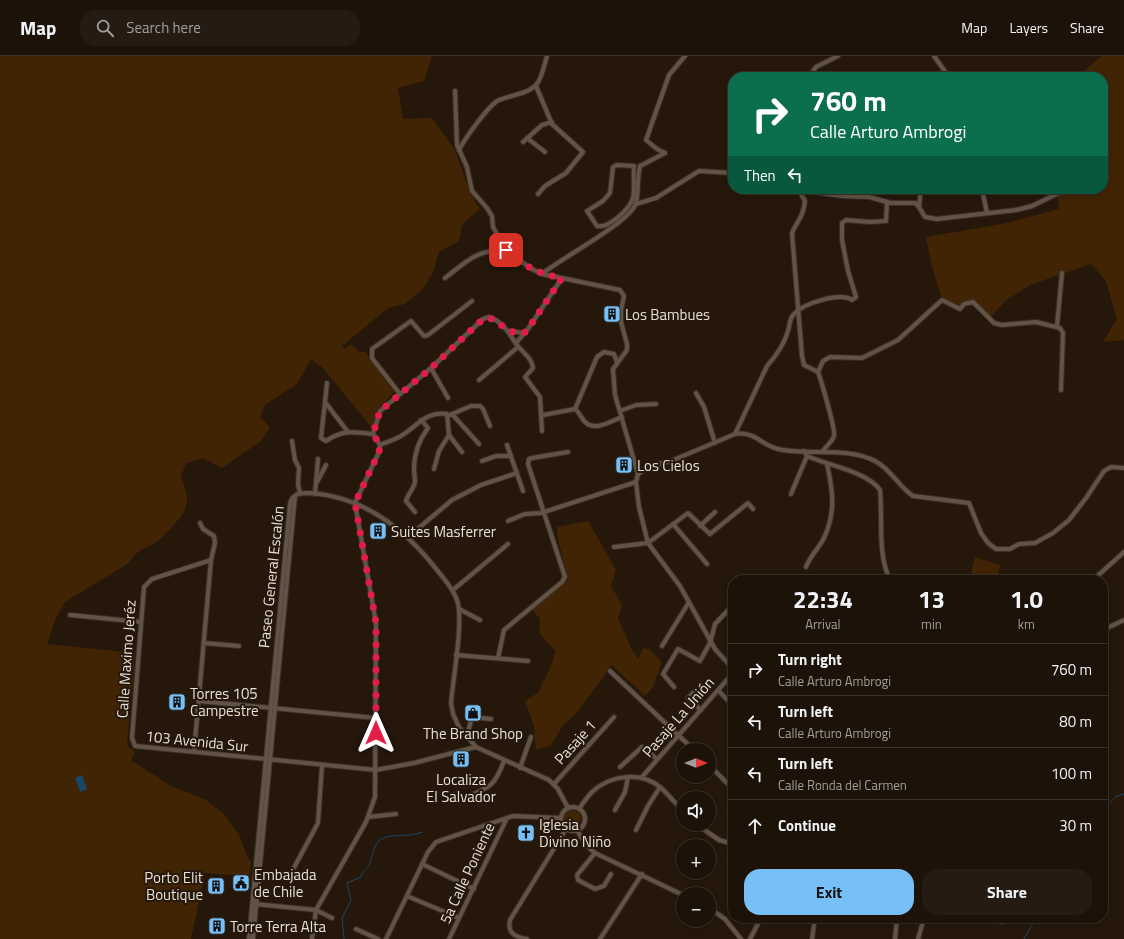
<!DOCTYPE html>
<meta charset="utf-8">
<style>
:root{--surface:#1c1208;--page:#251b12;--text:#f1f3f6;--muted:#a09e9c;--line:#3a3229;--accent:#77c0f7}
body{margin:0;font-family:"Titillium Web",sans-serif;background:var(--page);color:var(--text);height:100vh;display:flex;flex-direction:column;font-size:15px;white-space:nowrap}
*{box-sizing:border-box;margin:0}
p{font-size:13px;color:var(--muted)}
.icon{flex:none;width:22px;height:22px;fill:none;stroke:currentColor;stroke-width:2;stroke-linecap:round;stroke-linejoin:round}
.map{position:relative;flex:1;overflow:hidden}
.panel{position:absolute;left:728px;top:519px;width:380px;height:348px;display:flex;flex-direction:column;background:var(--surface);border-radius:16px;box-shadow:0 2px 6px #0003,0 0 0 1px var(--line)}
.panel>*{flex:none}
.guide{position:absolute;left:728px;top:16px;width:380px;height:122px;border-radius:16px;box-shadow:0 2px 6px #0003,0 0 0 1px var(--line);background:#0b6e4f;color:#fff;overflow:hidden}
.needle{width:26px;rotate:90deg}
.buttons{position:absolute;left:676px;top:687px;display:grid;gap:8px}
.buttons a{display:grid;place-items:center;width:40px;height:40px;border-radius:50%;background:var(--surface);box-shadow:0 2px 6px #0003,0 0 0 1px var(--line);font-size:20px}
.pin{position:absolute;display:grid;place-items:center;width:34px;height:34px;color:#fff;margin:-17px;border-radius:8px;box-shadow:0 2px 6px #0006}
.me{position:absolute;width:44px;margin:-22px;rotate:0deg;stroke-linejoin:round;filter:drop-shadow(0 0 3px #0008)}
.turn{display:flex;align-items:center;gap:14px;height:84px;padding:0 16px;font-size:18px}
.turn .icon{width:52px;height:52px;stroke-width:2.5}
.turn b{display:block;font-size:28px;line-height:34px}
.then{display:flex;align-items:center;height:38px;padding:0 16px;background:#0003;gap:8px;font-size:15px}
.eta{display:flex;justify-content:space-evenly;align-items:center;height:68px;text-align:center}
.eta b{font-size:24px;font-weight:700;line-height:28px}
.button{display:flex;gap:8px;margin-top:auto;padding:8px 16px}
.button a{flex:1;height:46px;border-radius:16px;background:var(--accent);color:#111;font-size:16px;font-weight:700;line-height:46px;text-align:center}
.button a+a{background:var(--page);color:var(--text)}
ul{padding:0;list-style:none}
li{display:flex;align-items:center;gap:12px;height:52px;padding:0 16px;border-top:1px solid var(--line)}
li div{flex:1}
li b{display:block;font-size:15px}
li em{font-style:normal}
header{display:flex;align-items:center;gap:24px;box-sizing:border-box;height:56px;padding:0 20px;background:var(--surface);border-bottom:1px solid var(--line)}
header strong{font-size:19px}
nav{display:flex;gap:22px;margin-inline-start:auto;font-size:14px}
.search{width:280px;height:36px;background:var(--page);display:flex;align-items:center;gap:10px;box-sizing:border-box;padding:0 14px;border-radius:16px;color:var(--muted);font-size:15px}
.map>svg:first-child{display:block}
.green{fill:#412404}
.water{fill:#194768}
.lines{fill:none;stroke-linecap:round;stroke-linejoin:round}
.stream{stroke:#194768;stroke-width:1}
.minor-casing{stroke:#39302b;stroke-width:6}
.minor{stroke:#635345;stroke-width:4}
.route{stroke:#e11d48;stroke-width:7;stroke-dasharray:0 12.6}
.labels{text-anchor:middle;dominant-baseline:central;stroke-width:4;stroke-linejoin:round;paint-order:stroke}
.poi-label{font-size:15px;fill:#e8dfd7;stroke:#25180b;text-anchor:start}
.street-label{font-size:15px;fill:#e8dfd7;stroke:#25180b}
</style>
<header>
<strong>Map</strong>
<div class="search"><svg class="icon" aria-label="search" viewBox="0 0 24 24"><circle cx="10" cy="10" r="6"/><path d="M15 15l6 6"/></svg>Search here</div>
<nav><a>Map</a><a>Layers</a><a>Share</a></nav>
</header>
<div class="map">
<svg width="1124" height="883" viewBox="0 0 1124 883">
<rect width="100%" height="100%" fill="#25180b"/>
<g class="green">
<path d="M0 0H432L424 25 398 32 403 63 432 62 455 94 471 139 480 153 463 167 459 185 439 196 433 216 423 233 405 248 388 252 342 290 345 293 351 288 360 296H365L394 336 377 354 372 372 323 312 311 303 297 328 265 349 260 361 270 371 261 385 222 412 203 402 186 407 181 421C191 446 189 452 172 471 167 476 163 482 158 485 145 494 139 491 129 507L65 546 55 564 47 588 135 597 127 689 135 696 131 704 169 729 206 744 225 759 239 779 249 804H251L249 828 246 820 205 817 191 883H0Z"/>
<path d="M1102 0H1124V284L1103 286 1117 263 1106 225 1091 208 1030 229 1005 245 990 262 973 246 964 248 960 253 942 244 931 206 926 181 1007 167 1059 153 1057 133H1103V21H1060L1079 19Z"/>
<path d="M588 465 616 514 611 530 622 549 618 562 631 592 638 603 643 592 650 594 662 606 653 631 645 640 612 609 576 658 563 669 551 689 536 694 534 670 525 645 538 637 552 608 555 595 539 577 540 563 531 552 568 524 558 483 557 471Z"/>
<path d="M975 501 1000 509 996 524 971 517Z"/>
<circle cx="572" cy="763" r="9"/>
</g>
<path class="water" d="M82 719 87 733 80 736 75 722Z"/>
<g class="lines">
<g class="stream">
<path d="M1103 753 1117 740 1124 738"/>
<path d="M344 883 342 862 351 844 347 827 361 821C362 815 367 814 369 809 372 803 372 797 375 791 383 773 404 784 422 776"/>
<path d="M1024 883 1036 862"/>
</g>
<defs>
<g id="minor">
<path d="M934 0 949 21"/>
<path d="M809 21 816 11 838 0"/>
<path d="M536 30 552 68 583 96 566 117 545 130 538 138"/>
<path d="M455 35 457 89 467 111 472 135 487 152 492 160 493 171 506 194 530 212 542 218 620 234 624 240 621 254V266L627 288V294L613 313 615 339 638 418 636 426 639 451 648 487 680 530 715 593 733 613"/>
<path d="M527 82 545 96"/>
<path d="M523 86 542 69 552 66"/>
<path d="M459 94C465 82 487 52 497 45 502 42 510 41 515 39 541 33 540 24 547 0"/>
<path d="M665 97 657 93 646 84 669 19 685 0"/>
<path d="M617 109 634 110C633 120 635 133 633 142 630 153 608 173 597 170L587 155 603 145 610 137 613 111Z"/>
<path d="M798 133 805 145C803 162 798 163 792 177L802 300 804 309 818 316C821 324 836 375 834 380 833 385 826 390 823 395"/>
<path d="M982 133 987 157"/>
<path d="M799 134 842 140 869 141 891 147H915L919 151 925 161 937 163 1016 154 1032 150 1067 133"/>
<path d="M636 148 656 142 699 115 733 117"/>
<path d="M919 151 921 133"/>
<path d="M542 218C561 202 631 166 636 147 639 135 637 122 640 110L665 97"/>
<path d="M445 222C466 206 477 193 506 194"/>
<path d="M1057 270 1062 217"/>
<path d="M509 275 524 277"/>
<path d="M516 287 528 273 562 222"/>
<path d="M431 312 448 342"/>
<path d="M818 316 823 305 830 301 862 302 898 284 942 244 960 253 964 248 973 246 994 267 1002 269 1036 266 1060 272 1063 277 1061 334"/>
<path d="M479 324 518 291"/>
<path d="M696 337 704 351 715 387"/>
<path d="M400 338 372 302V293L411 265 424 280 428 279 472 245"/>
<path d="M325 346 327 327"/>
<path d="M575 353 597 301 604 296 614 298 617 306"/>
<path d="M620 355 636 349 656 348"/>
<path d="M452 358 471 350H480L483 353 490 370"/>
<path d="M450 359 452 358 479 388"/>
<path d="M543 359 575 353C580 357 581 362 585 366 595 376 611 365 622 361"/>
<path d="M348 376 325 346 321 382 326 385C344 373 353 376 373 378"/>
<path d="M735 378 767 310C776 300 784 289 788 275 790 269 789 263 794 258 804 247 840 236 852 244L856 241 848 215 842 184V167L846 164 869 166 886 165 887 146"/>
<path d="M292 385 295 404 299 412 298 428 300 437"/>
<path d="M380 389C387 386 394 384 401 380 416 371 427 354 447 358L449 379 462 396"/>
<path d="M507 389 523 435"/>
<path d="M804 395 807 400C827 409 868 416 880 434 883 462 877 498 890 524"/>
<path d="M482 405 496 400H511"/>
<path d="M434 413 439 395 449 379"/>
<path d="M638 418 650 410 671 405 735 378C755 375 761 389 778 393 808 400 846 390 875 405 891 413 898 430 913 440L969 447 981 477 988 487 996 493H1010L1019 488 1035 487 1053 477 1069 464 1086 442 1104 415 1111 411 1124 412"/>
<path d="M317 426 326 409"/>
<path d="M315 438 318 403"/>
<path d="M791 438 807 400"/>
<path d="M415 456 406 445C408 438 414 432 415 426 415 421 414 417 414 413 414 398 419 384 428 372L421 364"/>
<path d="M508 465 525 458 541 457 636 426"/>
<path d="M673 468 707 508"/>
<path d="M700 470 715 456"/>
<path d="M408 481 452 444 481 429 517 417"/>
<path d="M614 491 648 487 688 457 710 478 748 447 753 453"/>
<path d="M211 504 152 523 144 531 132 682 135 690 376 714 414 707 476 691"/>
<path d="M806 511C810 500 819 492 824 482 836 456 833 435 827 408"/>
<path d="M1093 524 1124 496"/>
<path d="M453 534 508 488"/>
<path d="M459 553 480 564"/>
<path d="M70 559 141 566"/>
<path d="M1103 574 1124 564"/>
<path d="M204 587 239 590"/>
<path d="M662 590 689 546"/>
<path d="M456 599 528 605"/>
<path d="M498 602 504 574 562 526 565 521 528 408 529 403 532 402 568 396"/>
<path d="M610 615 694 694"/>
<path d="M674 631 663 618 678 593 700 605 710 587 715 568 733 549"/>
<path d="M696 634 688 642 701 654"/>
<path d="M718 634 733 650"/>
<path d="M199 645 376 662"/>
<path d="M467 680 472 661 491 663"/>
<path d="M194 696 211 504 215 487 214 480 203 473 200 467"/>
<path d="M709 709 733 733"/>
<path d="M620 711 642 691 657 703"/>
<path d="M520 712 531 681"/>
<path d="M642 721 733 617"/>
<path d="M554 728 614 661"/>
<path d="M467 741C491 731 495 729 504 705"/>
<circle cx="573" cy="763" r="12"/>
<path d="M579 753C583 747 587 741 592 736 610 719 640 715 660 731 668 738 675 747 683 755"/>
<path d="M615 754 625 736 628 721"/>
<path d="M368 761 396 758"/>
<path d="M696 768 719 784 733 788"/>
<path d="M577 774 585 788 595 797 683 839"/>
<path d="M636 774 648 750 660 731"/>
<path d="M595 797 577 819 578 824 595 833 604 830 611 818"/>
<path d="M422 808 474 833"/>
<path d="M290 819 318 767 322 709"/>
<path d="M407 840 459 862"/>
<path d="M255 848 316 854 332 862"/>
<path d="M709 852 725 863 741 883"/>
<path d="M991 862 1001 866"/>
<path d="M356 873 378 883"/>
<path d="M249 883 290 448C292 437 301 437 311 437 365 441 405 473 437 514 444 523 453 532 457 544 464 564 453 623 451 647L453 658 459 671 476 691 549 724 558 733 568 752"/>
<path d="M253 883 295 440"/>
<path d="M312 883 316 854 366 766 375 741 376 567 355 447 379 396 380 389 373 378 380 355 431 312 483 263 489 261C504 266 509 278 517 289 523 297 532 302 533 312L525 321 540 341 542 375"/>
<path d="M386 883 428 796 436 786 513 760 561 762"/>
<path d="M449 883 507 762"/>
<path d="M527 883C515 881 507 877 510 864L566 773"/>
<path d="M600 883 642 818"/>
<path d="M750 883 761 862"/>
<path d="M812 883 815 862"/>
<path d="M895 883 897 862"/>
<path d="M918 883 924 862"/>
</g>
</defs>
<use href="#minor" class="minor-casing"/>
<use href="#minor" class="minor"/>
</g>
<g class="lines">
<path class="route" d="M376 677V567L355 447 379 396 380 389 373 378 380 355 431 312 483 263C495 260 498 268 508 274 512 277 519 276 524 277L528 273 562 222C536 217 527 211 506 194"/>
</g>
<defs>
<symbol id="building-square" viewBox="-11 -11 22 22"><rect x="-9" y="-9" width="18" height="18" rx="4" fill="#77c0f7" stroke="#25180b"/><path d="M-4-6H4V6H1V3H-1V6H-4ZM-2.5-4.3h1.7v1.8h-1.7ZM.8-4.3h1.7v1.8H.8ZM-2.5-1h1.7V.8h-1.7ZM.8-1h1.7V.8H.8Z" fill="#111"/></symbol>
<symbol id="shop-square" viewBox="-11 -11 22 22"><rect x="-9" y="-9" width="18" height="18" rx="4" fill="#77c0f7" stroke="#25180b"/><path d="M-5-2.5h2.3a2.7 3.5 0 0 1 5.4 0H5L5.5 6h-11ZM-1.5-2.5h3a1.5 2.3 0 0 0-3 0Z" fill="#111"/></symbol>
<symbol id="church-square" viewBox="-11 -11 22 22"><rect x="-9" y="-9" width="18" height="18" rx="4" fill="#77c0f7" stroke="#25180b"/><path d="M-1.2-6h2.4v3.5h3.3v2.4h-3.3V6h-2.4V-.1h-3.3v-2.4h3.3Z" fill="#111"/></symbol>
<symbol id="civic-square" viewBox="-11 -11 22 22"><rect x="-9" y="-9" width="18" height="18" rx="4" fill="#77c0f7" stroke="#25180b"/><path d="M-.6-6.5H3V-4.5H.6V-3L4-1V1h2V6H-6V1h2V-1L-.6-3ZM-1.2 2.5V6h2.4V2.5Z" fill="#111"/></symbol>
</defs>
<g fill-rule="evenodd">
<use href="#building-square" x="602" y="248" width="20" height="20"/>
<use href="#building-square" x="614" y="399" width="20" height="20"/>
<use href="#building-square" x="368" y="465" width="20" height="20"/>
<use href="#building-square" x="167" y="636" width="20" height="20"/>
<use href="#shop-square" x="463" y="647" width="20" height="20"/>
<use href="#building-square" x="451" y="693" width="20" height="20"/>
<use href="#church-square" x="516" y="767" width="20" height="20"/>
<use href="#civic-square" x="231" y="817" width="20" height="20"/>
<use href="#building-square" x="206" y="820" width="20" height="20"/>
<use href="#building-square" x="207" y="860" width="20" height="20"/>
</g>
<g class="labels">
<g class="poi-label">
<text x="625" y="258">Los Bambues</text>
<text x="637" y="409">Los Cielos</text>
<text x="391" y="475">Suites Masferrer</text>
<text x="190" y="637">Torres 105<tspan x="190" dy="17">Campestre</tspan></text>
<text x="473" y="677" text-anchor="middle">The Brand Shop</text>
<text x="461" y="723" text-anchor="middle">Localiza<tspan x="461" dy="17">El Salvador</tspan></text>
<text x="539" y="768">Iglesia<tspan x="539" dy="17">Divino Niño</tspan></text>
<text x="254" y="818">Embajada<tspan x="254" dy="17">de Chile</tspan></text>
<text x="203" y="821" text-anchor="end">Porto Elit<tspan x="203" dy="17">Boutique</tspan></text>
<text x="230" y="870">Torre Terra Alta</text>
</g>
<g class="street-label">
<text transform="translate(271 521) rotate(-84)">Paseo General Escalón</text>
<text transform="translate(126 603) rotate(-86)">Calle Maximo Jeréz</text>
<text transform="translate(678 661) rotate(-49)">Pasaje La Unión</text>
<text transform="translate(197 685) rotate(6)">103 Avenida Sur</text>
<text transform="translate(575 686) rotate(-48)">Pasaje 1</text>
<text transform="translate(467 817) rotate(-65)">5a Calle Poniente</text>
</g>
</g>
</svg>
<div class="buttons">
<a><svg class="needle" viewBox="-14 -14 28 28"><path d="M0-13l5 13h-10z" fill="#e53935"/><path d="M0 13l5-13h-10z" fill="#a09e9c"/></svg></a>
<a><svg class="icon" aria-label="sound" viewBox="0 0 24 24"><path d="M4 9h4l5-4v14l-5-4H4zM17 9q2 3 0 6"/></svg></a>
<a>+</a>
<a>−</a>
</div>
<div class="pin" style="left:506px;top:194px;background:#d93025"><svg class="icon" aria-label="arrive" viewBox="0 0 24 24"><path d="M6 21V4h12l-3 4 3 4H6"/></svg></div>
<svg class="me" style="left:376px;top:677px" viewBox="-20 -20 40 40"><path d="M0-17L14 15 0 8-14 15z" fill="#e11d48" stroke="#fff" stroke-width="4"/></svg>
<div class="guide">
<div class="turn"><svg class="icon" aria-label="right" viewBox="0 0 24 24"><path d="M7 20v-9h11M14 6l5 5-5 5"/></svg><div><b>760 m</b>Calle Arturo Ambrogi</div></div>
<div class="then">Then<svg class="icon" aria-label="left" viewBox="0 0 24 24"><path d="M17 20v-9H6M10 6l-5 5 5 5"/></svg></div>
</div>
<section class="panel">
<div class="eta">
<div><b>22:34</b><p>Arrival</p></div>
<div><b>13</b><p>min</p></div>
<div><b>1.0</b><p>km</p></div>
</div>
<ul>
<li><svg class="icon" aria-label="right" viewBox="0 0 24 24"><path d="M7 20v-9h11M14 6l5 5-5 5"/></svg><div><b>Turn right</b><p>Calle Arturo Ambrogi</p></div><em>760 m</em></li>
<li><svg class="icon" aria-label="left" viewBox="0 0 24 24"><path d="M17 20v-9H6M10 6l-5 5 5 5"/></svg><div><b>Turn left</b><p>Calle Arturo Ambrogi</p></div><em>80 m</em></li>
<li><svg class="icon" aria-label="left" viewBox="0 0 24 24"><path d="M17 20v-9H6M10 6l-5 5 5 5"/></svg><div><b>Turn left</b><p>Calle Ronda del Carmen</p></div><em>100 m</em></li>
<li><svg class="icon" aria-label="ahead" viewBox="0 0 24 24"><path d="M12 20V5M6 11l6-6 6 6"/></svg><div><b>Continue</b></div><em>30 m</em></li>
</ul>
<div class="button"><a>Exit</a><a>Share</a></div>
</section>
</div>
